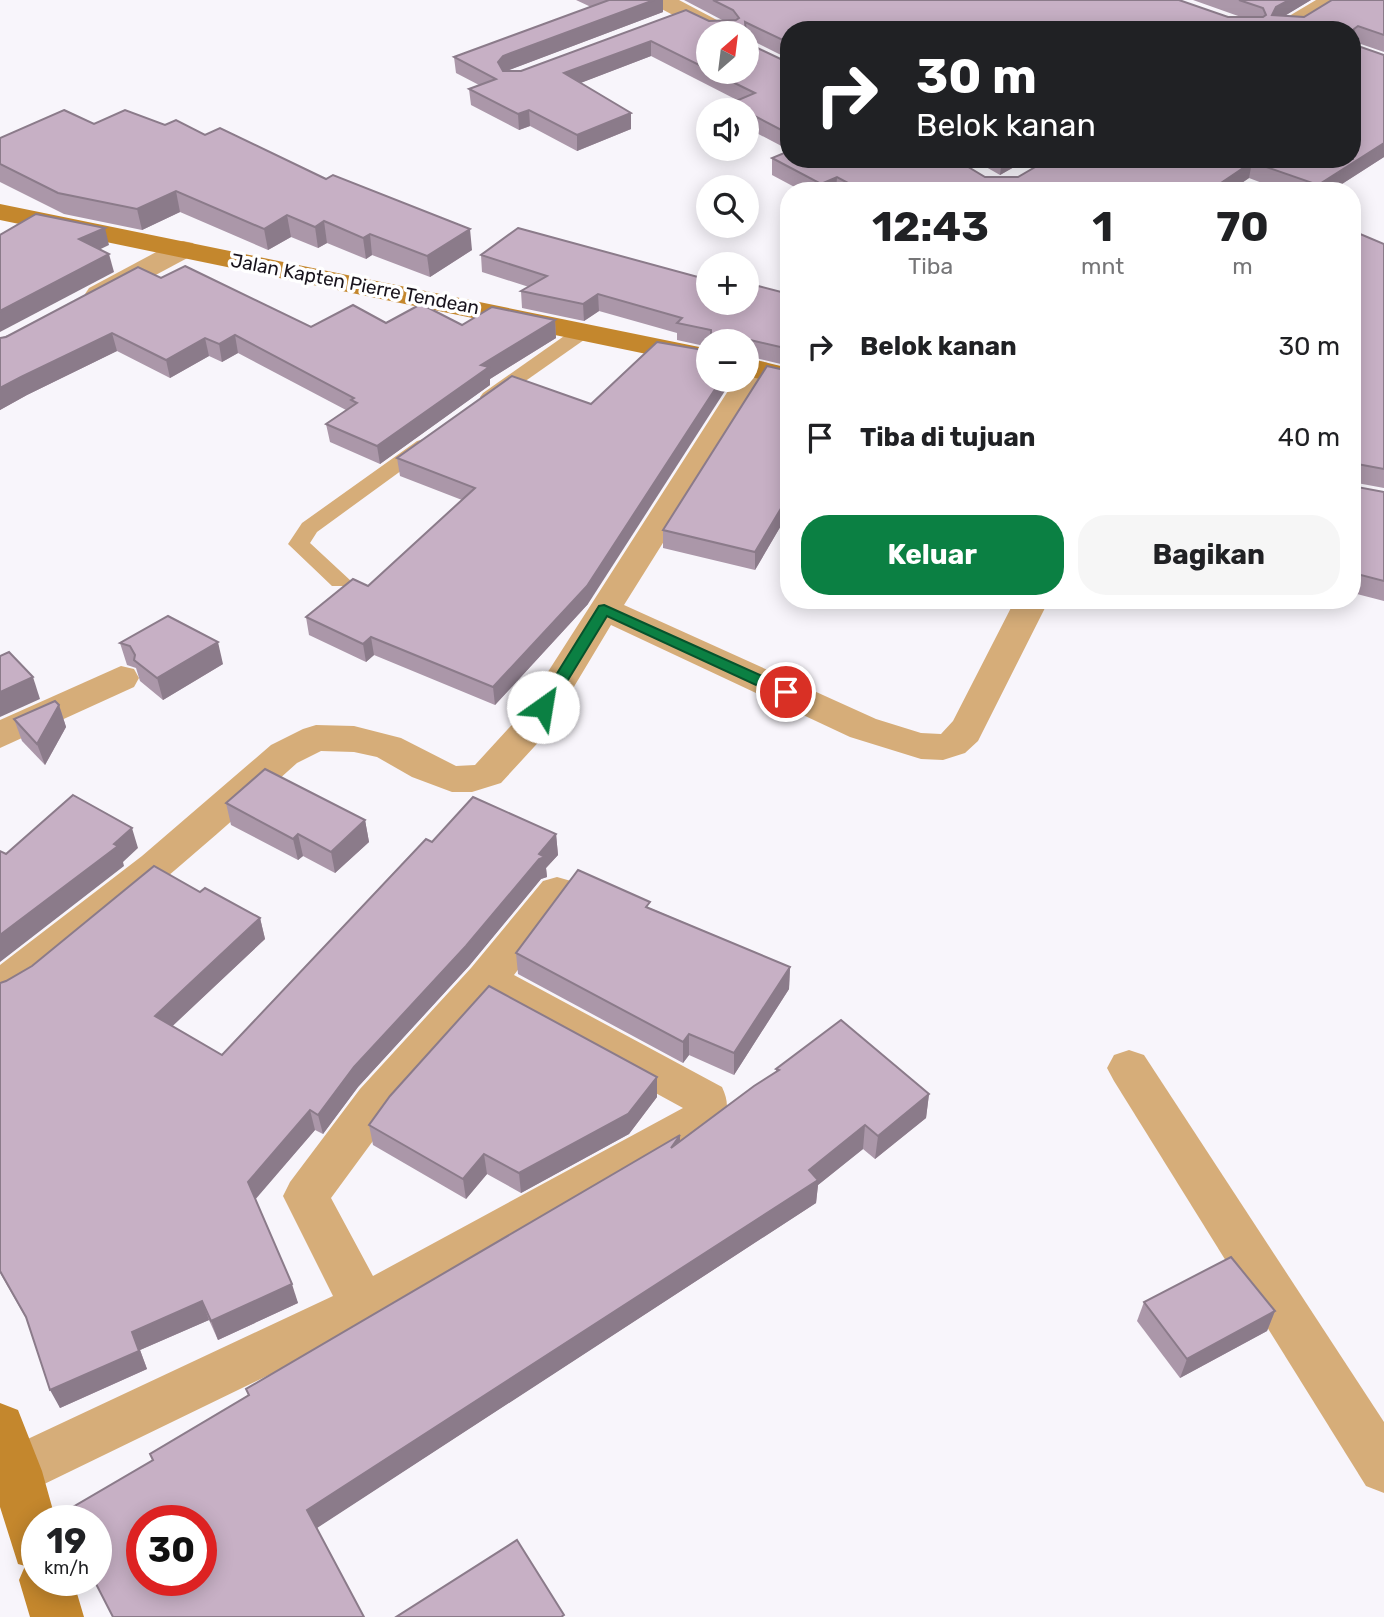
<!DOCTYPE html>
<html lang="id">
<meta charset="utf-8">
<style>
:root{--surface:#fff;--page:#f6f6f6;--text:#202124;--muted:#757577;--accent:#0b8043}
body{margin:0;font-family:Rubik,sans-serif;background:var(--page);color:var(--text);height:100vh;display:flex;flex-direction:column;font-size:26px;white-space:nowrap}
*{box-sizing:border-box;margin:0}
p{font-size:23px;color:var(--muted)}
.icon{flex:none;width:38px;height:38px;fill:none;stroke:currentColor;stroke-width:2;stroke-linecap:round;stroke-linejoin:round}
.map{position:relative;flex:1;overflow:hidden}
.sheet{position:absolute;left:780px;top:182px;width:581px;height:427px;display:flex;flex-direction:column;background:var(--surface);border-radius:28px;box-shadow:0 4px 18px #0003}
.sheet>*{flex:none}
.banner{position:absolute;left:780px;top:21px;width:581px;height:147px;border-radius:28px;box-shadow:0 4px 18px #0003;background:#202124;color:#fff;overflow:hidden}
.needle{width:46px;rotate:28deg}
.fabs{position:absolute;left:696px;top:21px;display:grid;gap:14px}
.fabs a{display:grid;place-items:center;width:63px;height:63px;border-radius:50%;background:var(--surface);box-shadow:0 4px 18px #0003;font-size:35px}
.speed{position:absolute;left:21px;top:1505px;display:flex;gap:14px;font-size:35px;font-weight:700;text-align:center}
.speed>*{display:grid;place-content:center;width:91px;height:91px;border-radius:50%;background:var(--surface);box-shadow:0 4px 18px #0003;line-height:1}
.speed small{font-size:18px;font-weight:400}
.speed .limit{border:10px solid #d22;background:#fff;color:#111}
.pin{position:absolute;display:grid;place-items:center;width:60px;height:60px;color:#fff;margin:-30px;border:4px solid #fff;border-radius:50%;box-shadow:0 2px 7px #0007}
.me{position:absolute;width:77px;margin:-38px;rotate:32deg;stroke-linejoin:round;filter:drop-shadow(0 0 5px #0008)}
.turn{display:flex;align-items:center;gap:24px;height:147px;padding:0 21px;font-size:32px}
.turn .icon{width:91px;height:91px;stroke-width:2.5}
.turn b{display:block;font-size:49px;line-height:60px}
.eta{display:flex;justify-content:space-evenly;align-items:center;height:119px;text-align:center}
.eta b{font-size:42px;font-weight:700;line-height:49px}
.action{display:flex;gap:14px;margin-top:auto;padding:14px 21px}
.action a{flex:1;height:80px;border-radius:28px;background:var(--accent);color:#fff;font-size:28px;font-weight:700;line-height:80px;text-align:center}
.action a+a{background:var(--page);color:var(--text)}
ul{padding:0;list-style:none}
li{display:flex;align-items:center;gap:21px;height:91px;padding:0 21px}
li div{flex:1}
li b{display:block;font-size:26px}
li em{font-style:normal}
.map>svg:first-child{display:block}
.lines{fill:none;stroke-linecap:round;stroke-linejoin:round}
.lane{fill:#d6ad79;fill-rule:evenodd}
.street{fill:#d6ad79;fill-rule:evenodd}
.secondary{fill:#c4872d;fill-rule:evenodd}
.wall{fill:#ab97a9}
.shaded-wall{fill:#8b7b8a}
.building{fill:#c7b0c5;stroke:#8b7b8a;stroke-width:2;fill-rule:evenodd}
.route{fill:#0b8043;stroke:#07532c;stroke-width:2}
.labels{text-anchor:middle;dominant-baseline:central;stroke-width:7;stroke-linejoin:round;paint-order:stroke}
.far-street-label{font-size:19px;fill:#19141d;stroke:#fff}
</style>
<div class="map">
<svg width="1384" height="1617" viewBox="0 0 1384 1617">
<rect width="100%" height="100%" fill="#f8f5fb"/>
<g class="lines">
<g class="lane">
<path d="M584 325 591 327 593 331 591 335 497 401H483L480 397 483 393 577 327Z"/>
<path d="M424 439 431 441 434 445 431 449 317 532 310 543 351 581 348 586H332L288 544 302 523 417 441Z"/>
</g>
<g class="street">
<path d="M651 0H679L732 28 736 33 709 34 654 5Z"/>
<path d="M1316 0H1343L1340 5 1299 30H1271L1274 25Z"/>
<path d="M183 241 193 243 197 249 193 255 109 300 99 302 89 300 85 294 89 288 173 243Z"/>
<path d="M757 360 768 363 772 369 624 605 876 719 921 733 941 734 953 721 1015 600H1049L978 741 965 753 943 760 921 759 850 737 611 625 545 735 501 783 472 792H452L412 777 377 757 354 752 321 751 297 763C231 822 164 881 95 937 67 960 36 992 0 1004V965L142 856 271 745 303 729 316 725 354 726 401 738 456 766 475 765 519 717 735 380H747V363Z"/>
<path d="M121 666 134 669 139 678 134 687 0 748V720Z"/>
<path d="M557 877 571 881 577 892 514 975 722 1087C732 1108 726 1121 711 1138L380 1321 34 1489 16 1496 0 1490V1452L333 1296 283 1196 290 1182 360 1089 471 968 543 881ZM491 1003 683 1108 373 1276 331 1198 392 1115Z"/>
<path d="M1129 1050 1144 1055 1384 1422V1493L1366 1486 1114 1081 1107 1068 1114 1055Z"/>
</g>
<g class="secondary">
<path d="M0 204 709 349V367L0 220Z"/>
<path d="M747 358 789 368V386L747 376Z"/>
<path d="M0 1403 18 1410 42 1471 56 1521H37V1580H73L84 1617H30L19 1580 25 1566 18 1564 0 1507Z"/>
</g>
</g>
<g class="wall">
<path d="M576 0H663V12L506 71H521L709 21H724L684 0H1179L1228 17H1241L1193 0H1311L1284 16 1304 17 1384 0V52L1355 42V45L1384 55V157L1331 191H1283L1249 178 1230 191H802L772 175V158L985 177H1018L1049 159H1353L789 30V59L747 38V33H709V72H747L789 63V150L747 128V110H730L731 103 737 100 651 56 580 83 631 129 577 151 530 126 519 130 471 105 469 89 479 85 456 73 454 57 591 7Z"/>
<path d="M94 124 165 125 205 135 472 250 430 277 372 255 366 259 327 243 318 248 291 237 268 250 180 212 142 230 64 214 0 182V138Z"/>
<path d="M972 159H1028L1000 175Z"/>
<path d="M1353 231 1384 244V488L1357 483V487L1384 492V601L1353 593Z"/>
<path d="M481 255 753 292 789 294V366L747 356V341H709V347L677 340V333L599 311 584 321 522 308 521 291 529 287 482 272Z"/>
<path d="M161 278 311 327 386 323 462 325 555 320 556 338 490 379V385L380 464 330 442 326 424 346 410 238 353 222 362 209 356 170 378 117 351 27 395 0 410V338Z"/>
<path d="M789 371V512L755 570 663 548V530Z"/>
<path d="M512 376 588 604 495 705 374 655 366 662 309 635 306 617 368 586 462 500 400 476 397 458Z"/>
<path d="M120 643 223 664 163 700 140 681 136 668 127 665Z"/>
<path d="M59 705 66 727 45 765 22 741 14 719Z"/>
<path d="M226 803 365 820 369 842 335 873 303 856 298 860 231 825Z"/>
<path d="M556 834 558 855 546 868 547 877 541 879 469 966 358 1087 323 1134 315 1130 255 1199 298 1303 218 1340 209 1320 140 1350 147 1369 60 1408 27 1320 0 1273V983L200 892 260 918 265 939 172 1026 222 1055 432 842Z"/>
<path d="M650 908 790 967 789 989 734 1075 689 1055 683 1063 518 974 516 953Z"/>
<path d="M776 1069 929 1094 926 1118 875 1159 863 1149 818 1185 816 1203 316 1528 153 1460 248 1395 246 1389 680 1142 776 1072Z"/>
<path d="M657 1077V1097L629 1134 521 1193 487 1174 466 1199 373 1145 369 1125Z"/>
<path d="M1144 1302 1275 1311 1267 1331 1180 1378 1137 1321Z"/>
</g>
<g class="shaded-wall">
<path d="M653 0H663V12L504 72 498 62 503 56Z"/>
<path d="M1289 0H1311L1273 23 1272 15 1276 7Z"/>
<path d="M651 41V56L565 89 564 73Z"/>
<path d="M529 110 530 126 519 130 518 114Z"/>
<path d="M631 113V129L577 151V135Z"/>
<path d="M1384 143V157L1331 191H1316L1318 185Z"/>
<path d="M1002 159H1028L1000 175Z"/>
<path d="M1252 162 1249 178 1230 191H1209Z"/>
<path d="M837 177 836 191H821V184Z"/>
<path d="M176 191 180 212 142 230 137 209Z"/>
<path d="M287 215 291 237 268 250 264 229Z"/>
<path d="M324 221 327 243 318 248 315 227Z"/>
<path d="M105 228 109 245 84 257 79 239Z"/>
<path d="M470 229 472 250 430 277 427 256Z"/>
<path d="M370 234 372 255 366 259 363 238Z"/>
<path d="M109 254 114 272 0 332V311Z"/>
<path d="M598 294 599 311 584 321 583 304Z"/>
<path d="M555 320 556 338 490 379V385L380 464 377 446 481 365Z"/>
<path d="M112 333 117 351 27 395 0 410V388L21 377Z"/>
<path d="M235 335 238 353 222 362 219 344Z"/>
<path d="M205 338 209 356 170 378 166 360Z"/>
<path d="M721 380H732L588 604 495 705 493 687Z"/>
<path d="M789 495V512L755 570V552Z"/>
<path d="M371 637 374 655 366 662 363 644Z"/>
<path d="M218 642 223 664 163 700 157 678Z"/>
<path d="M33 677 40 699 0 717V692Z"/>
<path d="M59 705 66 727 45 765 37 744Z"/>
<path d="M365 820 369 842 335 873 331 852Z"/>
<path d="M132 828 138 848 123 862 124 866 0 962V935L114 844Z"/>
<path d="M298 834 303 856 298 860 293 839Z"/>
<path d="M556 834 558 855 546 868 547 877 541 879 469 966 358 1087 323 1134 318 1115 354 1067Z"/>
<path d="M260 918 265 939 162 1036 155 1016Z"/>
<path d="M790 967 789 989 734 1075V1053Z"/>
<path d="M689 1034V1055L683 1063V1042Z"/>
<path d="M657 1077V1097L629 1134 521 1193 519 1173Z"/>
<path d="M929 1094 926 1118 875 1159 878 1136Z"/>
<path d="M310 1110 315 1130 254 1201 248 1182Z"/>
<path d="M865 1125 863 1149 818 1185 816 1203 314 1530 307 1510 809 1170Z"/>
<path d="M680 1135V1158L671 1148Z"/>
<path d="M484 1154 487 1174 466 1199 463 1179Z"/>
<path d="M292 1284 298 1303 218 1340 211 1321Z"/>
<path d="M202 1301 209 1320 140 1350 147 1369 60 1408 50 1390 132 1332Z"/>
<path d="M1275 1311 1267 1331 1180 1378 1187 1359Z"/>
</g>
<g class="building">
<path d="M609 0H654L503 56 498 62 503 71H521L686 10 709 21 736 20 739 18 733 10 713 0H1179L1228 17H1263L1266 15 1263 8 1239 0H1289L1276 7 1272 15 1304 17 1332 0H1384V35L1358 26 1354 29 1355 45 1384 55V143L1318 185 1252 162 1209 191H863L837 177 821 184 772 158 789 151V159H955L985 177H1018L1049 159H1353V30H789V43L745 22 746 33H709V70L651 41 564 73 631 113 577 135 529 110 518 114 469 89 496 79 454 57Z"/>
<path d="M747 43 789 63V134L747 112V110H744L731 103 755 93 712 72H747Z"/>
<path d="M64 110 94 124 125 110 165 125 176 120 205 135 220 128 326 179 333 175 470 229 427 256 370 234 363 238 324 221 315 227 287 215 264 229 176 191 137 209 58 193 0 164V138Z"/>
<path d="M36 214 105 228 79 239 109 254 0 311V235Z"/>
<path d="M518 228 709 280V303H747V290L753 292 758 286 789 294V349L746 339V341H711V330L677 323 682 318 598 294 583 304 521 291 547 276 481 255Z"/>
<path d="M1353 231 1384 244V469L1357 464V487L1384 492V581L1353 573Z"/>
<path d="M185 266 311 327 353 305 386 323 421 304 462 325 492 307 555 320 481 365 489 367 377 446 326 424 357 403 351 400 354 398 235 335 219 344 205 338 166 360 112 333 21 377 0 388V338L6 337 138 267 161 278Z"/>
<path d="M657 342 709 351V380H721L587 586 493 687 371 637 363 644 306 617 353 579 368 586 475 488 397 458 512 376 591 404Z"/>
<path d="M767 366 789 371V495L755 552 663 530Z"/>
<path d="M168 616 218 642 157 678 134 660 135 655 130 646 120 643Z"/>
<path d="M9 652 33 677 0 692V656Z"/>
<path d="M55 701 59 705 37 744 14 719Z"/>
<path d="M265 769 365 820 331 852 298 834 293 839 226 803Z"/>
<path d="M73 795 132 828 114 844 118 846 0 935V851L6 854Z"/>
<path d="M473 797 556 834 539 854 545 857 539 859 466 946 354 1067 318 1115 310 1110 248 1182 292 1284 211 1321 202 1301 132 1332 139 1351 50 1390 26 1317 0 1271V983L6 981 32 966 154 866 200 892 205 888 260 918 155 1016 222 1055 426 839 432 842Z"/>
<path d="M578 870 650 902 646 907 790 967 734 1053 689 1034 683 1042 516 953Z"/>
<path d="M489 986 657 1077 628 1114 519 1173 484 1154 463 1179 369 1125 390 1096Z"/>
<path d="M841 1020 929 1094 878 1136 865 1125 809 1170 818 1180 307 1510 364 1617H113L94 1580H96V1521H64L61 1514 153 1460 150 1454 249 1395 246 1389 680 1135 671 1148 754 1086 779 1070 776 1069ZM142 1521H201V1580H142Z"/>
<path d="M1231 1257 1275 1311 1187 1359 1144 1302Z"/>
<path d="M517 1540 564 1615 561 1617H396Z"/>
</g>
<path class="route" d="M604 605 791 689 793 692 791 696H780L607 616 549 711H538L536 707 538 704 599 606Z"/>
<g class="labels">
<g class="far-street-label">
<text transform="translate(355 284) rotate(11)">Jalan Kapten Pierre Tendean</text>
</g>
</g>
</svg>
<div class="fabs">
<a><svg class="needle" viewBox="-14 -14 28 28"><path d="M0-13l5 13h-10z" fill="#e53935"/><path d="M0 13l5-13h-10z" fill="#757577"/></svg></a>
<a><svg class="icon" aria-label="sound" viewBox="0 0 24 24"><path d="M4 9h4l5-4v14l-5-4H4zM17 9q2 3 0 6"/></svg></a>
<a><svg class="icon" aria-label="search" viewBox="0 0 24 24"><circle cx="10" cy="10" r="6"/><path d="M15 15l6 6"/></svg></a>
<a>+</a>
<a>−</a>
</div>
<div class="speed"><div>19<small>km/h</small></div><div class="limit">30</div></div>
<div class="pin" style="left:786px;top:692px;background:#d93025"><svg class="icon" aria-label="arrive" viewBox="0 0 24 24"><path d="M6 21V4h12l-3 4 3 4H6"/></svg></div>
<svg class="me" style="left:543px;top:707px" viewBox="-20 -20 40 40"><circle r="19" fill="#fff"/><path d="M0-13L10 11 0 6-10 11z" fill="#0b8043"/></svg>
<div class="banner">
<div class="turn"><svg class="icon" aria-label="right" viewBox="0 0 24 24"><path d="M7 20v-9h11M14 6l5 5-5 5"/></svg><div><b>30 m</b>Belok kanan</div></div>
</div>
<section class="sheet">
<div class="eta">
<div><b>12:43</b><p>Tiba</p></div>
<div><b>1</b><p>mnt</p></div>
<div><b>70</b><p>m</p></div>
</div>
<ul>
<li><svg class="icon" aria-label="right" viewBox="0 0 24 24"><path d="M7 20v-9h11M14 6l5 5-5 5"/></svg><div><b>Belok kanan</b></div><em>30 m</em></li>
<li><svg class="icon" aria-label="arrive" viewBox="0 0 24 24"><path d="M6 21V4h12l-3 4 3 4H6"/></svg><div><b>Tiba di tujuan</b></div><em>40 m</em></li>
</ul>
<div class="action"><a>Keluar</a><a>Bagikan</a></div>
</section>
</div>
